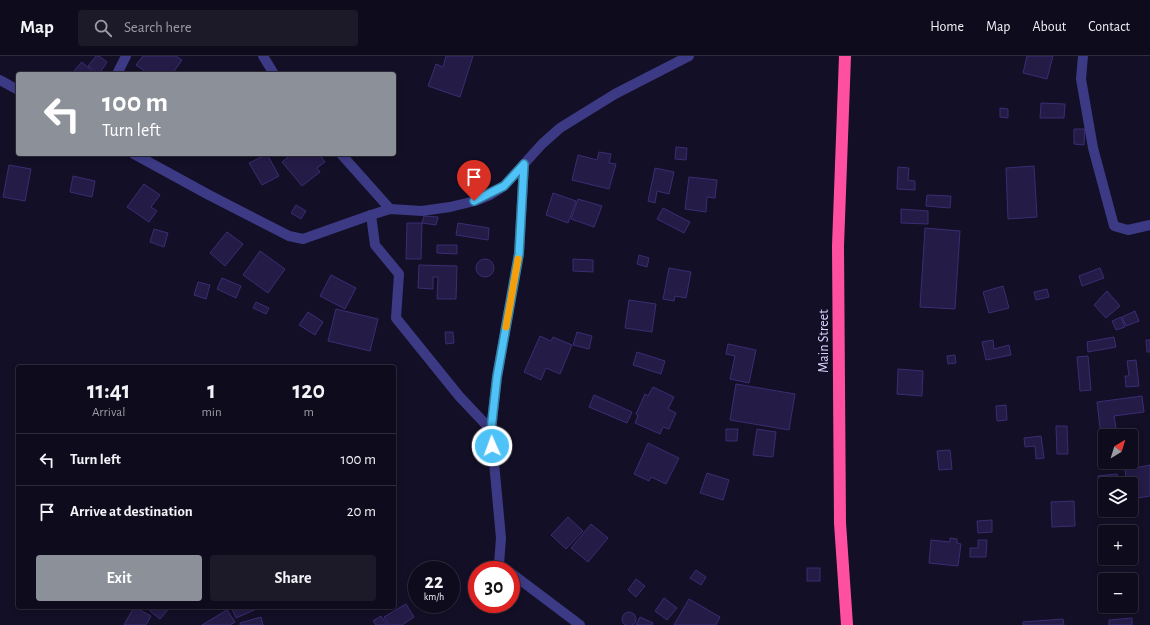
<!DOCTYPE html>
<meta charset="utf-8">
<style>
:root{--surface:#0e0b1c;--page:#1c1929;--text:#f1f3f6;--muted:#9b9ba3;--line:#2e2b3b;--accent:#8c9099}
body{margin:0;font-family:"Alegreya Sans",sans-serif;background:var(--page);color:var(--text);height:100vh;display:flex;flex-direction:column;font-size:15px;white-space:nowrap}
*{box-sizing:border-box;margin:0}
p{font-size:13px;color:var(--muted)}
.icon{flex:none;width:22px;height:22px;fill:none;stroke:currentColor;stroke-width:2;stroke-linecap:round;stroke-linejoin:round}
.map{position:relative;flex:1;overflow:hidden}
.details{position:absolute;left:16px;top:309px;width:380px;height:244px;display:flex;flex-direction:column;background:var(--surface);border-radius:4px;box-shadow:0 2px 6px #0003,0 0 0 1px var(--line)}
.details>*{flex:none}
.hud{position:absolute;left:16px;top:16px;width:380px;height:84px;border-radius:4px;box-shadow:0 2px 6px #0003,0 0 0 1px var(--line);background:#8c9099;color:#fff;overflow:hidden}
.needle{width:26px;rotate:38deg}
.tools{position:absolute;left:1098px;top:373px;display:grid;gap:8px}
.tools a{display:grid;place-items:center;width:40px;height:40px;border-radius:4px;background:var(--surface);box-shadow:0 2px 6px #0003,0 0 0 1px var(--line);font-size:20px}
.speed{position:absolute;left:408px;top:505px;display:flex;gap:8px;font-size:20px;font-weight:700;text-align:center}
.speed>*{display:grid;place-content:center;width:52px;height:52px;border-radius:50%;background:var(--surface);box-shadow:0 2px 6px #0003,0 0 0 1px var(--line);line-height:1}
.speed small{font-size:10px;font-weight:400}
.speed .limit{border:6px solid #d22;background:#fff;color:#111}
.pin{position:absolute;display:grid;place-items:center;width:34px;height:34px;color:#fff;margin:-41px -17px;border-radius:50% 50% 50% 0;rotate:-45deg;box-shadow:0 0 4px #0007}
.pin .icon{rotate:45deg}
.me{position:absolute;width:44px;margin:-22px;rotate:358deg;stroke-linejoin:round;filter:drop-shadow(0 0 3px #0008)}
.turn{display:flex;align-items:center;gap:14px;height:84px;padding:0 20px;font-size:18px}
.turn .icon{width:52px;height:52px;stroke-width:2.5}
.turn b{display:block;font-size:28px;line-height:34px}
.eta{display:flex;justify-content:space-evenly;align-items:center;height:68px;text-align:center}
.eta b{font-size:24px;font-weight:700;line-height:28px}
.button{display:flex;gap:8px;margin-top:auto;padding:8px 20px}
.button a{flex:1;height:46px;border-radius:4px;background:var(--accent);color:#fff;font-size:16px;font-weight:700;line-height:46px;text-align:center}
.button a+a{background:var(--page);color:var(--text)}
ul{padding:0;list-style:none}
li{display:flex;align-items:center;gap:12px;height:52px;padding:0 20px;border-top:1px solid var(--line)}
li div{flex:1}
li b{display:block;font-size:15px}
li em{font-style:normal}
header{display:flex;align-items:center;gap:24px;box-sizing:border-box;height:56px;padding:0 20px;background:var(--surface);border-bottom:1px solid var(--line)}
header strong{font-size:19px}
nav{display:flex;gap:22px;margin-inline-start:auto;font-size:14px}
.search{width:280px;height:36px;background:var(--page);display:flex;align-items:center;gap:10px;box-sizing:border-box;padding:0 14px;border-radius:4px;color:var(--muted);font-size:15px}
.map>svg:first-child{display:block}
.building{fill:#241b47;stroke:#3b2d73}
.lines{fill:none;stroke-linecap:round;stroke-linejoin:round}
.minor{stroke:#3d3a85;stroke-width:10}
.highway{stroke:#ff4fa3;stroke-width:12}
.route-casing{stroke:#337fa1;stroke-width:10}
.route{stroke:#4fc3f7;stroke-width:7}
.slow{stroke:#f59e0b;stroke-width:7}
.labels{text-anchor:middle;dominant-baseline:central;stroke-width:4;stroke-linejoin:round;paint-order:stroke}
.street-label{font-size:14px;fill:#d9d4ff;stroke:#130f26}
</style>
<header>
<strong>Map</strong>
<div class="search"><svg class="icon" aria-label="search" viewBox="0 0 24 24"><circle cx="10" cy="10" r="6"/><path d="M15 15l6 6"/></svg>Search here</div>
<nav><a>Home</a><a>Map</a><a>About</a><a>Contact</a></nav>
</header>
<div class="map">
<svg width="1150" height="569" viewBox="0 0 1150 569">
<rect width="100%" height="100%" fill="#130f26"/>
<g class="building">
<path d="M96 0H99L107 6 99 18 88 10Z"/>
<path d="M143 0H176L182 4 172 18H149L136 9Z"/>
<path d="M446 0H473L460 41 428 30 436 8 443 11Z"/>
<path d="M1027 0H1053L1047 23 1023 17Z"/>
<path d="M82 6 92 15 89 18H71Z"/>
<path d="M1041 47 1065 48 1064 62H1040Z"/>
<path d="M1000 52 1008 53V62L1000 61Z"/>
<path d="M1074 73H1085L1084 89 1074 88Z"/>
<path d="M676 91 687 92 686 104 675 103Z"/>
<path d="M599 96 611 98 609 107 616 108 609 133 572 124 578 99 597 104Z"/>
<path d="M267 98 279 120 262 129 249 107Z"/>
<path d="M292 98H319L325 106 317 112 320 116 302 130 282 106Z"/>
<path d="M9 109 31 113 25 145 3 141Z"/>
<path d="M1034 110 1037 161 1008 163 1006 112Z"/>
<path d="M898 111 909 112 908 124 915 125V134L897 133Z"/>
<path d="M655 112 674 116 669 138 657 135 655 147 648 145Z"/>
<path d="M73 120 95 125 92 141 70 136Z"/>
<path d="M689 121 717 124 715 142 707 141 706 156 685 153Z"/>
<path d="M144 128 160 139 151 151 157 155 149 166 127 151Z"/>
<path d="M553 137 576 145 568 167 546 159Z"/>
<path d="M927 139 951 140 950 152 926 150Z"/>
<path d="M578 143 602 150 594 171 571 163Z"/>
<path d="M296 149 306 155 301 163 291 157Z"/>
<path d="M663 152 690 166 684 177 657 163Z"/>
<path d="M901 153 928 155V168L901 167Z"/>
<path d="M424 160 438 161 436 169 422 167Z"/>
<path d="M407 167H422L421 203H406Z"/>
<path d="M458 167 489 172 488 184 456 179Z"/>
<path d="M925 172 960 175 955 253 920 251Z"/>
<path d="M154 173 168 177 164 191 150 186Z"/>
<path d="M227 176 243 188 225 210 210 197Z"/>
<path d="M437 189H457V198L437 197Z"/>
<path d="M260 195 285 213 268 237 243 219Z"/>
<path d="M639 199 649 202 647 211 637 208Z"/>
<path d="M573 203 593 204V216L573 215Z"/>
<circle cx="485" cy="212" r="9"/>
<path d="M419 209 457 210 456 243H437L438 221H433V233L418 232Z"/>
<path d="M669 212 691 216 686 242 675 240 674 245 663 243Z"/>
<path d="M1100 212 1104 222 1082 230 1079 220Z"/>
<path d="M331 219 356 232 345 253 320 240Z"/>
<path d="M222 222 241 230 236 242 217 233Z"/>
<path d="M198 226 210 229 206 243 194 239Z"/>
<path d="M1003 230 1009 252 989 257 983 236Z"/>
<path d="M1047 233 1049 241 1036 244 1034 236Z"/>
<path d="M1107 235 1120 250 1106 262 1094 249Z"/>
<path d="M629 244 656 248 652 276 625 272Z"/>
<path d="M256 246 269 252 266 258 253 252Z"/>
<path d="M336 253 378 263 370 295 328 285Z"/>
<path d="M1135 255 1139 265 1126 270 1122 261Z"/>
<path d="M308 256 323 266 315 279 299 269Z"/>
<path d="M1121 261 1125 271 1116 274 1112 265Z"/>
<path d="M445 276H453L454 287 446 288Z"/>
<path d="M577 276 592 280 589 293 573 289Z"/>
<path d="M540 280 551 285 553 281 572 289 560 318 546 312 541 324 524 316Z"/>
<path d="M1114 281 1116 291 1088 296 1087 286Z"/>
<path d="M993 284 994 293 1009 289 1011 299 986 304 982 286Z"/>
<path d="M1146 284H1150V296H1147Z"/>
<path d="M728 288 756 294 749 327 730 323 735 300 726 298Z"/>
<path d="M637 296 665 305 661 318 633 309Z"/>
<path d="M955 299 956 307 948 308 947 300Z"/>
<path d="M1088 300 1091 334 1080 335 1077 301Z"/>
<path d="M1136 304 1139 330 1126 331 1125 320H1129L1127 305Z"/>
<path d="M898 313 923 315 922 340 897 338Z"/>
<path d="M736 328 795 338 789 374 730 364Z"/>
<path d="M653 331 674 341 668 353 676 357 669 373 663 371 660 378 635 367 638 360 636 358 645 338 648 340Z"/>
<path d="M594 339 632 356 627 367 589 351Z"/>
<path d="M1142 340 1144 356 1114 360 1117 378 1101 380 1097 346Z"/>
<path d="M1006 349 1007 364 997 365 996 350Z"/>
<path d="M1056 370H1067L1068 398H1057Z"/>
<path d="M726 373H738L737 385H726Z"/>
<path d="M757 373 776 376 773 401 753 399Z"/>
<path d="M1041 380 1044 402 1036 403 1035 390 1025 391 1024 382Z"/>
<path d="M648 387 679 402 666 428 651 421 649 425 634 418Z"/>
<path d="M950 394 952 413 939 414 937 395Z"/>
<path d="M1150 409V440L1131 443V428H1127L1125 414Z"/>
<path d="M707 417 729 424 723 444 700 437Z"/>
<path d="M1117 418 1118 428H1105V443H1101L1098 420Z"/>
<path d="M1074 445 1075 470 1052 471 1051 446Z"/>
<path d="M568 461 583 475 566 493 551 479Z"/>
<path d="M992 464V476L978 477 977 465Z"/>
<path d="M591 468 608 482 588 506 571 492Z"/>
<path d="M950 482 957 483V487L961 488 958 510 929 507 931 484 950 486Z"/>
<path d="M978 484H987L986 501H970V492H978Z"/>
<rect x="807" y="512" width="13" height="13"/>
<path d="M696 514 706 521 701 529 690 522Z"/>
<path d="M636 523 645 530 636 541 628 534Z"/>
<path d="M664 542 677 552 667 564 655 555Z"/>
<path d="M689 543 720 561 716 569H674Z"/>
<path d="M406 548 414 561 402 569H389L384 561Z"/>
<path d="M134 551 151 560 146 569H124Z"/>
<path d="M153 551H170L160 563 150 555Z"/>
<path d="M231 551H258L259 552 236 562Z"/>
<path d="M227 554 235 566 230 569H202Z"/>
<circle cx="629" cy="563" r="7"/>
<path d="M381 560 387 569H376L373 565Z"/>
<path d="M261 561 263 569H240V567Z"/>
<path d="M640 561 653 567 652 569H636Z"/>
<path d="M1132 562V569H1109V564Z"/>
<path d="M1063 563 1064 569H1023V566Z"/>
</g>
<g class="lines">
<g class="minor">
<path d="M263 0 274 18"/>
<path d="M1083 0 1081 23 1093 92 1114 170 1128 174 1150 169"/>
<path d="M117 18 126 0"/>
<path d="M0 24 18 34"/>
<path d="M134 98 209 139 289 180 303 183 371 159 390 153 422 155 450 151 475 145 490 139 504 130 542 88 560 72 615 38 689 0"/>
<path d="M341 98 390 153"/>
<path d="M371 159 375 189 399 218 396 262 459 340 491 374"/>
<path d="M507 514 499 508 501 482 491 374 497 321 519 197 524 108"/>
<path d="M511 517 580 569"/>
</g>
<path class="highway" d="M845 0 838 190 840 467 847 569"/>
</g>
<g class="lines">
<defs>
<path id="route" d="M474 145 504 130 524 108 519 198 497 321 491 374 492 390"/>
</defs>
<use href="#route" class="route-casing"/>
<use href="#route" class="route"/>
<path class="slow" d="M506 271 518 203"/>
</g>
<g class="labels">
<g class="street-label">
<text transform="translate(824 285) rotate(-90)">Main Street</text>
</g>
</g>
</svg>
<div class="tools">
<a><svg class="needle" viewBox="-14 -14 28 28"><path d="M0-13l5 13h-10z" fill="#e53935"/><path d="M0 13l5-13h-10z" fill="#9b9ba3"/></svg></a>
<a><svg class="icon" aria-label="layers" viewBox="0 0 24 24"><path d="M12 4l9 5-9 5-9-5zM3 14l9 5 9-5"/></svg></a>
<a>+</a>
<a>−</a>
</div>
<div class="speed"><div>22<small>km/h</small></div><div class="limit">30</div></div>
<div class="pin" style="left:474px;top:145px;background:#d93025"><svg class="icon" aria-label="arrive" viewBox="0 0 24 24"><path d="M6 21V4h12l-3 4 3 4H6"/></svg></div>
<svg class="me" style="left:492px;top:390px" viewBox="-20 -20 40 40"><circle r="17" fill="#4fc3f7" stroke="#fff" stroke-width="3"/><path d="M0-11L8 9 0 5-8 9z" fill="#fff"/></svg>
<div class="hud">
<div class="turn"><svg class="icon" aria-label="left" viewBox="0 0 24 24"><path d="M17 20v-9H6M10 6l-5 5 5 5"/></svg><div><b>100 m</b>Turn left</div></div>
</div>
<section class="details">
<div class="eta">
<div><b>11:41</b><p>Arrival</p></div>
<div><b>1</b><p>min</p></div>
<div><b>120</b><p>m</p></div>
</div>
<ul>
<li><svg class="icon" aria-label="left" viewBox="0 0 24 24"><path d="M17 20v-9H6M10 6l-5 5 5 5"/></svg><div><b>Turn left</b></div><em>100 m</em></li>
<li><svg class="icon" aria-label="arrive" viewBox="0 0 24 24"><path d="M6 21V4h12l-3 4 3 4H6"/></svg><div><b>Arrive at destination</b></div><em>20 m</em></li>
</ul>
<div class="button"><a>Exit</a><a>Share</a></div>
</section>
</div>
